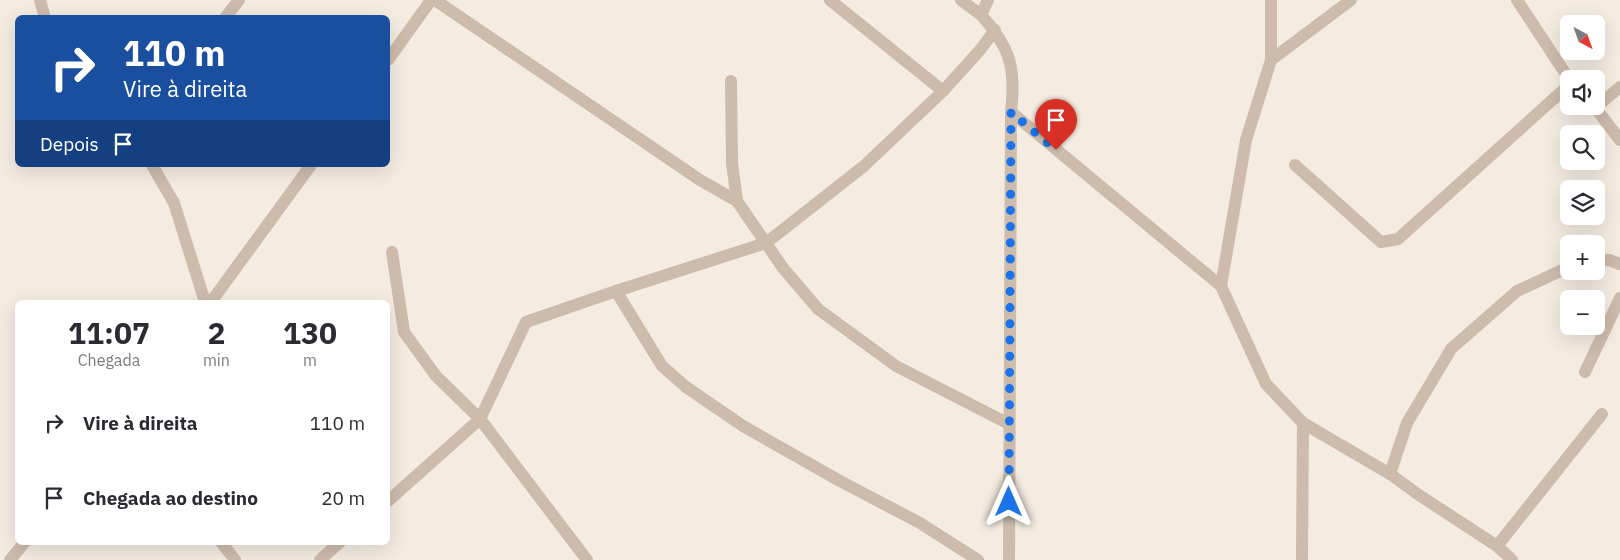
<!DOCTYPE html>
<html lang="pt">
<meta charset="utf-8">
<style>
:root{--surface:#fff;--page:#f7f7f7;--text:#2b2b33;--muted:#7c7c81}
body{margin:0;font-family:"IBM Plex Sans",sans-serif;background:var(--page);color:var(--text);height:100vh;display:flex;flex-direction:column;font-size:19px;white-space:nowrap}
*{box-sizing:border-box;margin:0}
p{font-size:16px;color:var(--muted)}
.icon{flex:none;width:28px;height:28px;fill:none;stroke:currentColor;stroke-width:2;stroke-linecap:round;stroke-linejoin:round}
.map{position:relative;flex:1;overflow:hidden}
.side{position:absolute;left:15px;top:300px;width:375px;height:245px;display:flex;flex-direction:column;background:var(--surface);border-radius:8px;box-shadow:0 5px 20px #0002}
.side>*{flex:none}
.hud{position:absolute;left:15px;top:15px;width:375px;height:152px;border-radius:8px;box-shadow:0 5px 20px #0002;background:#1a4fa0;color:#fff;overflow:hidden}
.needle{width:32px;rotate:139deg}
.controls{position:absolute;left:1560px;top:15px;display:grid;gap:10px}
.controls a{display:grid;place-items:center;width:45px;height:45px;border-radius:8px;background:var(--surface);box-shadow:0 5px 20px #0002;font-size:25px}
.pin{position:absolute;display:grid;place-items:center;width:42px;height:42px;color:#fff;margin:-51px -21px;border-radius:50% 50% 50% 0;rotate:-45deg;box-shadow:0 0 5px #0007}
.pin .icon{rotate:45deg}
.me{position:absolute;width:55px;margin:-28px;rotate:0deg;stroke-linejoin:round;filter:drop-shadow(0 0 4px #0008)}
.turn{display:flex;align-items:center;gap:18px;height:105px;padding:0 25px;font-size:22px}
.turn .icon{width:65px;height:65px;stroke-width:2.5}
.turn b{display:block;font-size:35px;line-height:42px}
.then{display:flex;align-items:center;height:48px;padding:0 25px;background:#0003;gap:10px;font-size:19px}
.eta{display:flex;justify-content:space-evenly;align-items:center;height:85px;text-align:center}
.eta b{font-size:30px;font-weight:700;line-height:35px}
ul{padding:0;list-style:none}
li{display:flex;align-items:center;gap:15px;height:75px;padding:0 25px}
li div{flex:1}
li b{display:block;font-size:19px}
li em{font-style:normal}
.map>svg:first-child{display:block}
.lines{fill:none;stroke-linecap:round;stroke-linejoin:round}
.street{stroke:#cdbbac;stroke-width:12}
.route{stroke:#1a73e8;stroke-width:9;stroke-dasharray:0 16.2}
</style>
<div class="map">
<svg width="1620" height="560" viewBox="0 0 1620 560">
<rect width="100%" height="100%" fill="#f4ebe1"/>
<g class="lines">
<g class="street">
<path d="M40 0 45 18"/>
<path d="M435 0 700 180 737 201 783 268 818 309 896 366 1009 424"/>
<path d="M830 0 943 91"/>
<path d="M961 0 981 15"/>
<path d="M988 0 981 15C1011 48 1016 69 1011 112L1009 560"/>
<path d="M1271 0V60L1246 140 1221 286 1266 384 1303 423 1302 560"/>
<path d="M1517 0 1569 79"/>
<path d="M225 18 239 0"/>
<path d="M388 60 431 0"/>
<path d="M1271 60 1351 0"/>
<path d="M731 81 732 163 737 201"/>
<path d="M1594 106 1620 140"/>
<path d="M1595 108 1620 87"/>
<path d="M1011 112 1221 286"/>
<path d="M152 165 174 203 205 302"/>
<path d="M1295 165 1381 242 1398 239 1569 85"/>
<path d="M392 252 404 332 436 376 480 419 587 560"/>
<path d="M1596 261 1609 260 1620 264"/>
<path d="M616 291 662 366 686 387 743 426 840 481 920 523 978 560"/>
<path d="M211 302 311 165"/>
<path d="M1585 372 1620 298"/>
<path d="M1303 423 1390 474 1419 495 1497 546 1512 560"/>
<path d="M1390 474 1407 423 1451 349 1517 291 1569 267"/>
<path d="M388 501 480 419 526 322 616 291 766 243 864 166 943 91 980 50 995 30"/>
<path d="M221 542 235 560"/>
<path d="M1497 546 1602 414"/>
<path d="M10 560 25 542"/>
<path d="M320 560 340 542"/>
</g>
</g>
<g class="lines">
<path class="route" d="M1009 502 1011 112 1056 150"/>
</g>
</svg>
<div class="controls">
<a><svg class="needle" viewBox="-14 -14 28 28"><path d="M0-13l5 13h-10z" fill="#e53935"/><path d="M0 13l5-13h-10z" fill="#7c7c81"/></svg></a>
<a><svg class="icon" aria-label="sound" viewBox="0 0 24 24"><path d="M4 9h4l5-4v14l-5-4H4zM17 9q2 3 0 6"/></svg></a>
<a><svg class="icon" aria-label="search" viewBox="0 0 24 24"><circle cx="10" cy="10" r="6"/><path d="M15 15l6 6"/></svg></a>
<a><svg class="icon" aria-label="layers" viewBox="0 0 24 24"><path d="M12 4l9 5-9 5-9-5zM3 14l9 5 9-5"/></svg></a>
<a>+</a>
<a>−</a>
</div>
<div class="pin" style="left:1056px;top:150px;background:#d93025"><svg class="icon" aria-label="arrive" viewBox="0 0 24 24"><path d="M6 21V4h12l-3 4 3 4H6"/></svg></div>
<svg class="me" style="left:1009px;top:502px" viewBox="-20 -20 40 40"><path d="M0-17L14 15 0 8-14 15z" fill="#1a73e8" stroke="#fff" stroke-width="4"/></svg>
<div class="hud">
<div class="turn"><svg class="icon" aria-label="right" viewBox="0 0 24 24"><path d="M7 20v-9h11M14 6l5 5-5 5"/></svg><div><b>110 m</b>Vire à direita</div></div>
<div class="then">Depois<svg class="icon" aria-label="arrive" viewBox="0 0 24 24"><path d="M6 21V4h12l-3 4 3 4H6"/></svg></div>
</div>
<section class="side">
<div class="eta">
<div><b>11:07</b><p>Chegada</p></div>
<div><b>2</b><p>min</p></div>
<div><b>130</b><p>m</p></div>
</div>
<ul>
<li><svg class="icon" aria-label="right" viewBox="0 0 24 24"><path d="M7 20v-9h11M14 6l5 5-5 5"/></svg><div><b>Vire à direita</b></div><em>110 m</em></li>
<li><svg class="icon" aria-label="arrive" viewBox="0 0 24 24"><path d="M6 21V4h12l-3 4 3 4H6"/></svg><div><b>Chegada ao destino</b></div><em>20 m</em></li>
</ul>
</section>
</div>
